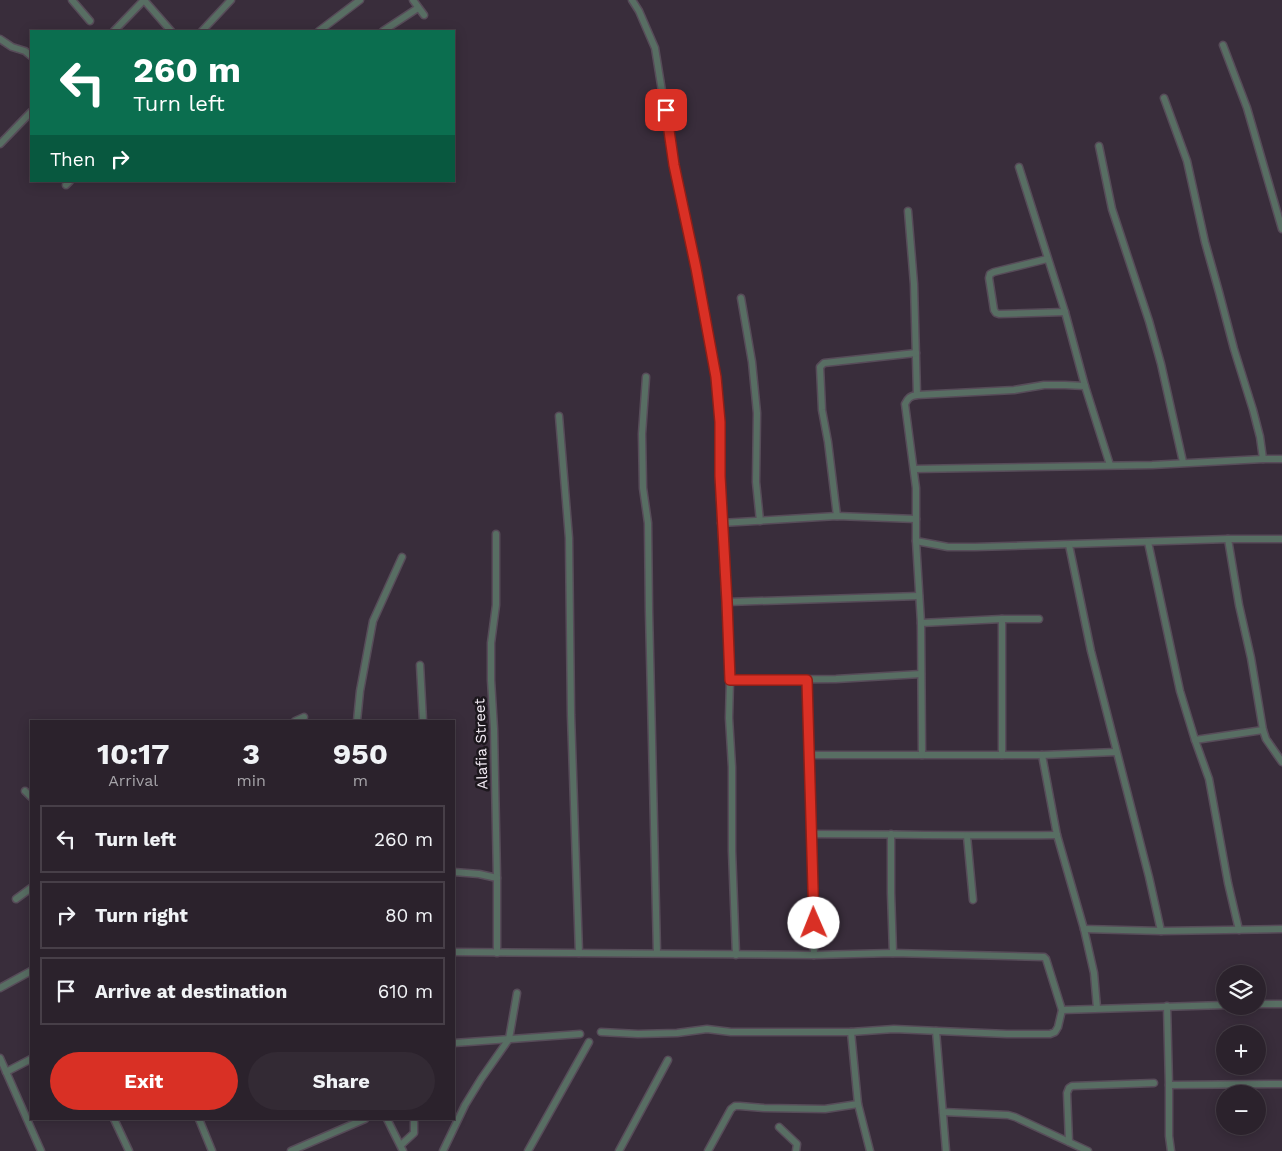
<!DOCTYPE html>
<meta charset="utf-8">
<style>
:root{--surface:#2b222c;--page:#332a34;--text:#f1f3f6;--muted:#a6a4a9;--line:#473f48;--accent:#d93025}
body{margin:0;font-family:"Work Sans",sans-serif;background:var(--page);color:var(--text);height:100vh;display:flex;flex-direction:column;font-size:19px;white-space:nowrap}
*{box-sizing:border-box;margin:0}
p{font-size:16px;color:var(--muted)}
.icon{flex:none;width:28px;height:28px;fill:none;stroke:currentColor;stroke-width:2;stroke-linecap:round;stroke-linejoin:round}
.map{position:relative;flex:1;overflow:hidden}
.side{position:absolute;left:30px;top:720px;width:425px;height:400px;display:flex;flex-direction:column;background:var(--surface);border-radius:0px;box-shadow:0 2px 12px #0003,0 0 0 1px var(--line)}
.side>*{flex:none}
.banner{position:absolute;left:30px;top:30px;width:425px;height:152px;border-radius:0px;box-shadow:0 2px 12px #0003,0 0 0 1px var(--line);background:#0b6e4f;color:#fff;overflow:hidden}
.controls{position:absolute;left:1216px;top:965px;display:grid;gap:10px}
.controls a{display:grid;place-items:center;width:50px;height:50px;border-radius:50%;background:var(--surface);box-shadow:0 2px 12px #0003,0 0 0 1px var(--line);font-size:25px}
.pin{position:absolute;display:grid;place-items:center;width:42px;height:42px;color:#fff;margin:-21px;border-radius:10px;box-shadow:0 2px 8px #0006}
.me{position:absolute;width:55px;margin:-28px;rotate:359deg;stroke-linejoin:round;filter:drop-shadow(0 0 4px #0008)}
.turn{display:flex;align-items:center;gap:18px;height:105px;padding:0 20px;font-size:22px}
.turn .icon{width:65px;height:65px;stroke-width:2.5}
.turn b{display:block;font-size:35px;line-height:42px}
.then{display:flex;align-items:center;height:48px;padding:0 20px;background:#0003;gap:10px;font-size:19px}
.eta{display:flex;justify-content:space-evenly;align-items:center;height:85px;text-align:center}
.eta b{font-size:30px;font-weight:700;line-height:35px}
.action{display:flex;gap:10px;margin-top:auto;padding:10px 20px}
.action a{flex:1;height:58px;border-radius:30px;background:var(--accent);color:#fff;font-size:20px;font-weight:700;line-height:58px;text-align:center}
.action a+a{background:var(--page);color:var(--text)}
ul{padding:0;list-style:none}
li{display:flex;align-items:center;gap:15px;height:68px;margin:0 10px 8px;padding:0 10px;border:2px solid var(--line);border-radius:0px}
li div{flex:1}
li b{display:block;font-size:19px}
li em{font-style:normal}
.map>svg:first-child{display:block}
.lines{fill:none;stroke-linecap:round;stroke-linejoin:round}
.street-casing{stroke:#574c59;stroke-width:9}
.street{stroke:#586e63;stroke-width:6}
.route-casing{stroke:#8d1f18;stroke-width:12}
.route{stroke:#d93025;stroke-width:9}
.labels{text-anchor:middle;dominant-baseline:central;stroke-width:5;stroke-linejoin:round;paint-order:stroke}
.street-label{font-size:15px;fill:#f3ecf5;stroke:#1d181e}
</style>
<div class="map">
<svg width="1282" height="1151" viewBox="0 0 1282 1151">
<rect width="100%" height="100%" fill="#392d3b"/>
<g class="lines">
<defs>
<g id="street">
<path d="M72 0 90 21"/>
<path d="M413 0 424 15"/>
<path d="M632 0 639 11 655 48 674 165 696 268 716 377 720 422 719 476 730 680 729 718 732 767V851L736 955"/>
<path d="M114 31 144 0 171 31"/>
<path d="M202 31 231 0"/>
<path d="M319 31 360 0"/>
<path d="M383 31 418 8"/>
<path d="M0 39 12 47 25 51 31 56"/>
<path d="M1223 45 1247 108 1282 229"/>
<path d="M1164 98 1187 161 1205 242 1219 292 1234 349 1253 410 1260 437 1263 459"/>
<path d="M0 144 31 112"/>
<path d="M1099 146 1112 209 1149 321 1161 364 1183 462"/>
<path d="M1019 167 1065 312 1085 386 1110 465"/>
<path d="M66 185 70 181"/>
<path d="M908 211 914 284 917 395"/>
<path d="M1047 259 994 272 990 274 989 278 994 310 996 313 999 314 1065 312"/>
<path d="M741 298 752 362 757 413 756 482 760 521"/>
<path d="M646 377 642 434 643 488 648 523 649 611 657 953"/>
<path d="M559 416 569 538 571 715 579 953"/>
<path d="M914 469 1152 465 1263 459H1282"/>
<path d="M837 516 828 442 822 410 820 367 824 363 916 353"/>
<path d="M721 523 837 516 916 519"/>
<path d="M496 534V605L491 643V680L494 729 497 878V953"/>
<path d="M1228 539 1239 605 1251 658 1263 730 1266 739 1282 762"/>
<path d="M916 541 948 547H975L1228 539H1282"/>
<path d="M1148 542 1180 691 1195 740 1209 779 1228 883 1239 930"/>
<path d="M1069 545 1091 651 1149 877 1161 931"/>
<path d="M727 602 919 596"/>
<path d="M1002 619H1039"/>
<path d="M921 623 1002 619V755"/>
<path d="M420 665 423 721"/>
<path d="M730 680 836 679 921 674"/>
<path d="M807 680 814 955"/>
<path d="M295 721 304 717"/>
<path d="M357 721 360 691 373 621 402 557"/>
<path d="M1195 740 1263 730"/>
<path d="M809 755H1042L1116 752"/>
<path d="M922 755 921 623 916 541V488L905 404C908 398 910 396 917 395L1014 390 1044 385H1065L1085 386"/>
<path d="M1042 755 1057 835 1084 929 1094 973 1097 1008"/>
<path d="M25 791 31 797"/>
<path d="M812 834C894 834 975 836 1057 835"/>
<path d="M891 834V893L893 953"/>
<path d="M967 836 973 900"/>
<path d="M454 872 479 874 497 878"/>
<path d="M16 899 31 888"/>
<path d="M1084 929 1161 931 1282 929"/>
<path d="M454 952 814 955 893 953 1044 957 1046 959 1062 1010 1058 1027 1055 1032 1050 1034H1007L894 1029 851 1032H731L707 1029 677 1033 638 1034 601 1032"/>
<path d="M0 988 31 971"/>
<path d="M1258 1004H1282"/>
<path d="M1167 1006 1169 1085 1282 1084"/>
<path d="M1062 1010 1225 1005"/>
<path d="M936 1031 946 1151"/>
<path d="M851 1032 858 1104 870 1151"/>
<path d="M454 1043 580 1034"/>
<path d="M0 1058 41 1151"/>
<path d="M6 1072 31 1059"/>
<path d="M1169 1085V1136L1171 1151"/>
<path d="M943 1112 1008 1115 1015 1117 1088 1151"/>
<path d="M114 1119 129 1151"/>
<path d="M199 1119 212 1151"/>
<path d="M387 1119 403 1151"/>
<path d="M779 1127 797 1144 796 1151"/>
<path d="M1069 1142 1067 1093 1069 1088 1072 1086 1154 1083"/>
<path d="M401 1145 414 1133V1122"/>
<path d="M291 1151 365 1119"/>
<path d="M443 1151 465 1105 481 1079 509 1039 517 993"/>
<path d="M528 1151 589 1042"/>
<path d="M619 1151 668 1060"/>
<path d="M708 1151 731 1109 735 1106H740L764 1108 825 1109 858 1104"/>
</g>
</defs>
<use href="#street" class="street-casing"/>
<use href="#street" class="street"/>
</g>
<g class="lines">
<defs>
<path id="route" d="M666 110 674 165 696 268 716 377 720 422V476L727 602 730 680H807L814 923"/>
</defs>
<use href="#route" class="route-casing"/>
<use href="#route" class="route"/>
</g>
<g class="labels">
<g class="street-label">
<text transform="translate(481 744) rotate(-92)">Alafia Street</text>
</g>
</g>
</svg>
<div class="controls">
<a><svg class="icon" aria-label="layers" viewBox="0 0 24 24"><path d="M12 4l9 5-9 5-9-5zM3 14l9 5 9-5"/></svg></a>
<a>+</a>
<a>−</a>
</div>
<div class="pin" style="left:666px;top:110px;background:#d93025"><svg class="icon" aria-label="arrive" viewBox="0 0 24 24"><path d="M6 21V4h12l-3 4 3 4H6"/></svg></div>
<svg class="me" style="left:814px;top:923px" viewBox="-20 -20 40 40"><circle r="19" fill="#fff"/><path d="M0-13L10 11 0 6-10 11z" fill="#d93025"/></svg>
<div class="banner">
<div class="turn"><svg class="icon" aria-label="left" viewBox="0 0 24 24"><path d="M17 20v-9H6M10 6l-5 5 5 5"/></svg><div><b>260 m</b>Turn left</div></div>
<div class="then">Then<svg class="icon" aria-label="right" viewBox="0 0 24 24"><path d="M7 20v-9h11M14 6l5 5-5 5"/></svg></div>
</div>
<section class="side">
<div class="eta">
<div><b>10:17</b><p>Arrival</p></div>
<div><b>3</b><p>min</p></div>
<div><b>950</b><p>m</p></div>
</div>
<ul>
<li><svg class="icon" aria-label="left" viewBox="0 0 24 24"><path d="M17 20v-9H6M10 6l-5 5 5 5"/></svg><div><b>Turn left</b></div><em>260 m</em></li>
<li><svg class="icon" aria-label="right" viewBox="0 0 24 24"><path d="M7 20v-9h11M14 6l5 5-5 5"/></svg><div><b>Turn right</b></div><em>80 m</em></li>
<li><svg class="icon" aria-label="arrive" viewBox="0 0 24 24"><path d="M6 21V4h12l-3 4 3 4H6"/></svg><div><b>Arrive at destination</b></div><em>610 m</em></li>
</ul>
<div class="action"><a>Exit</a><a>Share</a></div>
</section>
</div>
